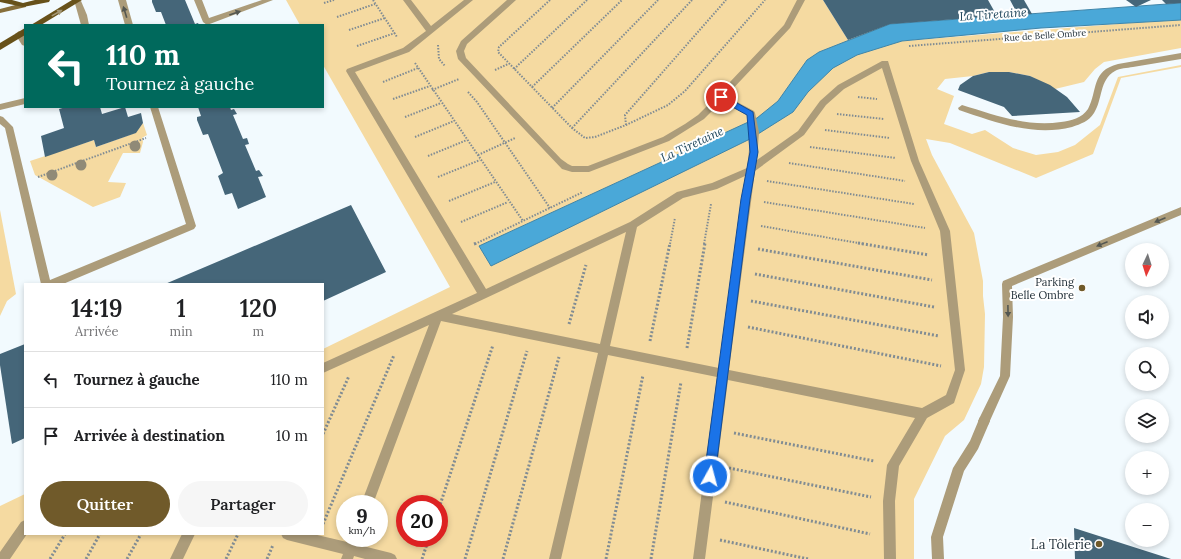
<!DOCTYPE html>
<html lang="fr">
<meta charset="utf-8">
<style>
:root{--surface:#fff;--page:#f6f6f6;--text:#202124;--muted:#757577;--line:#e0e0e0;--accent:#705a2a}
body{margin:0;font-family:Lora,serif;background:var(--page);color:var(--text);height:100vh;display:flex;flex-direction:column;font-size:15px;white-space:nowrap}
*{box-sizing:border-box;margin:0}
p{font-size:13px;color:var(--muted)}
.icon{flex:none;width:22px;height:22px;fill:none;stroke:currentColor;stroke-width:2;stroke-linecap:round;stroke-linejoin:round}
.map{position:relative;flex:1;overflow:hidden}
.panel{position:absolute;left:24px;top:283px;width:300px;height:252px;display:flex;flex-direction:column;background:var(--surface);border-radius:0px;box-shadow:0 2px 6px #0003}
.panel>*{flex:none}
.banner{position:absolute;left:24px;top:24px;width:300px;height:84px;border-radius:0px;box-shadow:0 2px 6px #0003;background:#00695c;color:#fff;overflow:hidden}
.needle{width:26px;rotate:184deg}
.tools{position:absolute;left:1125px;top:243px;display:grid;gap:8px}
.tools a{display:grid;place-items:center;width:44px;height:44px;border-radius:50%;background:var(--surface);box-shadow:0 2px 6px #0003;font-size:20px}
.speed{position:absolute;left:336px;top:495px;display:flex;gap:8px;font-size:20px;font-weight:700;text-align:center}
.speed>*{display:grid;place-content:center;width:52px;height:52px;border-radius:50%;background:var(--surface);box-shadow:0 2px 6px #0003;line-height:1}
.speed small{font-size:10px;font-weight:400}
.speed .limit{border:6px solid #d22;background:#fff;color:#111}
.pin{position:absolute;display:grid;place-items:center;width:34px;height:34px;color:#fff;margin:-17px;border:2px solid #fff;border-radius:50%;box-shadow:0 1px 4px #0007}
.me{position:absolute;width:44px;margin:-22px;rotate:7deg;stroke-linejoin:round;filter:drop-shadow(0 0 3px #0008)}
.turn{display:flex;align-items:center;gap:14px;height:84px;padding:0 16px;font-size:18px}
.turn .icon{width:52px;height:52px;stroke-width:2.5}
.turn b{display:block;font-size:28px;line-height:34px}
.eta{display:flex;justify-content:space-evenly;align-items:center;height:68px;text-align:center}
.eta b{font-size:24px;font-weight:600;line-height:28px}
.action{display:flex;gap:8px;margin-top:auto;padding:8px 16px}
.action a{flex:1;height:46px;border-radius:24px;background:var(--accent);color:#fff;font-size:16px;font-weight:600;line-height:46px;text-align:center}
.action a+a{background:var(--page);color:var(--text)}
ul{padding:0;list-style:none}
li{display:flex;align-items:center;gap:12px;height:56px;padding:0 16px;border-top:1px solid var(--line)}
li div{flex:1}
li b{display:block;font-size:15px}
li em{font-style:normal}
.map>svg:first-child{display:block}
.green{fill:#f5daa1;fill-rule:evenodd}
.water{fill:#4aa8d8;stroke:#3f85a9}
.building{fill:#456679}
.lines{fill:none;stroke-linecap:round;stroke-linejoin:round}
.path-far1{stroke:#818c93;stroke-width:2;stroke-dasharray:1.5 1.5;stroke-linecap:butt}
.path{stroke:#818c93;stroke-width:3;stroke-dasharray:2 2;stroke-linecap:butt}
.lane{fill:#ac9c7a;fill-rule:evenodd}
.street{fill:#ac9c7a;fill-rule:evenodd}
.secondary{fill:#876f3b;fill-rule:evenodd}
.primary{fill:#67511a;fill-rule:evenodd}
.tree{fill:#908a77}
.oneway{fill:#545751}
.oneway2{fill:#a49776}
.route{fill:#1a73e8;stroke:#114b97}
.poi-dot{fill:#705a2a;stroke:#fff;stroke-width:1.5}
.labels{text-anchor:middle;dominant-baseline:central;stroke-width:4;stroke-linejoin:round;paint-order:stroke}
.far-street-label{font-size:9px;fill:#24323b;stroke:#fff}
.poi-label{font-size:11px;fill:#24323b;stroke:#fff;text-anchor:end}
.water-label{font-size:12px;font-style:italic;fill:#1f465b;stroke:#fff}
.near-poi-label{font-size:13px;fill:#24323b;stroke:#fff;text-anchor:end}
</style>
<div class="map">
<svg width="1181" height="559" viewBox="0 0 1181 559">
<rect width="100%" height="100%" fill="#f2fafe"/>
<g class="green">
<path d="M286 0H823L848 40 890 24 902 41 1181 19V48L1104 62 1095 69 1084 82 1055 89 1030 76 1009 72H989L973 76 945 79 937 89 954 96 944 124 972 134 985 130 1013 148 1036 155 1058 152 1075 145 1100 125 1118 77 1181 65V67L1121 78 1093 154 1036 178 950 143 926 139 932 155 974 233 983 281V296L985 314 984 367 981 384 964 420 945 436 914 499V559H0V506L25 494V534H323V349L450 287 323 65V25H300ZM345 504H379V538H345ZM405 504H439V538H405Z"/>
<path d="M143 123 147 135 142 138 143 142 140 153H123L108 182 126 183 120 197 93 207 35 175 30 161 94 140 96 147 135 133Z"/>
<path d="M0 210 16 294 7 301 0 316Z"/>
</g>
<path class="water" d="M1181 3V20L1041 28 902 41 857 55 833 68 808 92 793 112 750 139 491 266 479 246 757 118 778 101 807 60 819 52 890 24Z"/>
<g class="building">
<path d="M152 0H185L195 24 198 23 199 25H166L161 12H156L152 2Z"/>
<path d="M823 0H988L997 16 890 24 848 40Z"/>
<path d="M1010 0H1024L1032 14 1018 15Z"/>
<path d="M1126 0H1151L1136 7Z"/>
<path d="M1162 0H1181V3L1166 4Z"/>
<path d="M989 72H1009L1030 76 1050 85 1067 97 1080 112 1012 116 1004 107 958 90 960 85 973 76Z"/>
<path d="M66 107H100L102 114 125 107 128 117 141 113 143 123 136 133 96 147 94 140 45 157 41 136 64 128 59 109Z"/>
<path d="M198 107H230L231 110 234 109 237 114 233 115 243 139 247 138 249 144 245 145 256 171 259 170 263 176 258 177 266 197 238 209 232 193 225 195 218 176 223 173 208 134 203 135 197 120V117L201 116Z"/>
<path d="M351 205 386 272 323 301V284H165Z"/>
<path d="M25 344V438L12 444 0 365V354Z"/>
<path d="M1074 528 1171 559H1075Z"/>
</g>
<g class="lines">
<g class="path-far1">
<path d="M373 0 397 37"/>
<path d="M550 0 499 47 498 52 572 128 585 138 595 137 626 125 668 105 685 91 765 0"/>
<path d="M324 3 334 0"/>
<path d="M337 17 375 4"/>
<path d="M349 30 385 18"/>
<path d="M438 45 439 59 445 66"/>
<path d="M357 46 395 33"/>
<path d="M909 46 1181 25"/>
<path d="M415 63 523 221"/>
<path d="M514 69 587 0"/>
<path d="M495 70 508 64"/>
<path d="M383 82 418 68"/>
<path d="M532 87 622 0"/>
<path d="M432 90 459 79"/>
<path d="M468 92 477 102 550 208"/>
<path d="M858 97 877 99"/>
<path d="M393 99 430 86"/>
<path d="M552 108 658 0"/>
<path d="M837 114 884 119"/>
<path d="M405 117 441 103"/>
<path d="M626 125 625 115 726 0"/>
<path d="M572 128 692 0"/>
<path d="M825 130 890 138"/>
<path d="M415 137 454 121"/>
<path d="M810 147 896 158"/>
<path d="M478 155 515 138"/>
<path d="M428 156 467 140"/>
<path d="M789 163 905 181"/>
<path d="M38 177 146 138"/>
<path d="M438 177 480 160"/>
<path d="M767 181 914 204"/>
<path d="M449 201 495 182"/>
<path d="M764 202 925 228"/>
<path d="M461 222 508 202"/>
<path d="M761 226 864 244"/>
<path d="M475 244 583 192"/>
<path d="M670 244 675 218"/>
<path d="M704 244 711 204"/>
</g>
<g class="path">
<path d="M858 243 929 255"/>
<path d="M474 244 477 243"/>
<path d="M758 249 932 280"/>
<path d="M755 274 934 307"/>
<path d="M751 301 939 336"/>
<path d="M569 324 586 265"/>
<path d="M748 327 941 366"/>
<path d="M650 341 670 243"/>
<path d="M687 348 705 243"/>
<path d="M734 433 874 461"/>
<path d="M323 434 349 376"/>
<path d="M729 468 871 497"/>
<path d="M725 502 870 534"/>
<path d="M439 508 493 345"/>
<path d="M323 524 394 355"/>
<path d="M720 540 808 559"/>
<path d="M50 559 65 534"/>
<path d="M86 559 100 534"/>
<path d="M127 559 141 534"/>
<path d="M226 559 238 534"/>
<path d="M267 559 273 545"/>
<path d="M422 559 429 538"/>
<path d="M465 559 527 351"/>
<path d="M503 559 559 357"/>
<path d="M606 559 643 375"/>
<path d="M651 559 681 382"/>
</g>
<g class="lane">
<path d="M74 0 81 1 87 15 89 25H81Z"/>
<path d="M194 0H202L209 18 262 0H273L207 25 203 22Z"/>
<path d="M403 0H411L431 26 464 0H473L409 52 355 72 486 289 630 222 677 192 712 183 747 168C749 150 752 132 747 115L722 101 704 119 669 141 589 172H572L562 169 458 59 456 51 461 41 507 0H516L467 44 464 51 466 58 561 159 568 164 572 166H588L663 137 685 124 698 115 712 101 784 25 797 0H805L790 28 726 96 754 111 755 113 759 132 757 160 798 131 820 101 838 85 882 61H888L919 161 950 231 965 370 954 403 927 418 899 466 895 501 896 559H884L883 501 887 465 915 418 728 380 705 559H693L717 377 608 355 561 559H549L598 353 441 321 373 504H361L429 325 323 373V363L477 293 346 71 347 69 403 48 426 31ZM882 68 911 161 940 231 955 370 946 395 922 408 729 370 755 171 804 135 826 105 844 89ZM745 176 719 368 610 346 637 227 683 198 717 189ZM626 232 600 344 452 314Z"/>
<path d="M19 31 22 32 25 37V46L22 45 15 34Z"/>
<path d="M1181 53V59C1165 62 1149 64 1133 67 1127 68 1120 68 1115 71 1099 80 1103 99 1094 113 1089 121 1081 124 1072 127 1033 137 995 122 959 110L958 108 962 105C995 115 1026 127 1061 122 1071 121 1082 118 1088 109 1098 90 1091 71 1118 64Z"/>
<path d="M150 107H158L196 226 194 229 63 284H41L5 128 0 124V116L3 117 13 127 50 280 186 224Z"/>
<path d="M1181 207V215L1012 286 1013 317 1010 376 988 425 984 426 980 425 978 421 1000 376 1003 317 1002 284 1003 281Z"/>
<path d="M25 520V534H27L10 559H0V552L21 522Z"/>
<path d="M182 534H195L183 559H170Z"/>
<path d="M281 534H313L347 542 349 538H361L359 545 391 553 395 555 397 559H365L354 556 353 559H341L343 554 287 540 283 538Z"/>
</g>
<g class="street">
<path d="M118 0H126L133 25H125Z"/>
<path d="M25 98V104L0 110V104Z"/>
<path d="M984 416 988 417 990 421 978 449 964 471 943 537 944 559H932L931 537 953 468 970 441 980 417Z"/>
</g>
<path class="secondary" d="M23 3H26V7L0 13V9Z"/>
<g class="primary">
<path d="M0 0H12L23 3 35 0H50L49 2 23 7 0 2Z"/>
<path d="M72 0H82L41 25H31Z"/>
<path d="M25 28V35L0 50V43Z"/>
</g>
</g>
<g class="tree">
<circle cx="135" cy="146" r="5.5"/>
<circle cx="81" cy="165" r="5.5"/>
<circle cx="52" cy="175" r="5.5"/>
</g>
<defs><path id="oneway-solid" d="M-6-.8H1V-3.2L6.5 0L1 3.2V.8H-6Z"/></defs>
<g class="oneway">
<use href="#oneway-solid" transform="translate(125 12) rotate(-107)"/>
<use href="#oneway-solid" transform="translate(235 13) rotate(-19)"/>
<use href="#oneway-solid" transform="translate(1160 220) rotate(157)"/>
<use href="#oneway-solid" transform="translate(1102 244) rotate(158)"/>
<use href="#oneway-solid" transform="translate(1008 311) rotate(89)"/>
</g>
<use class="oneway2" href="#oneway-solid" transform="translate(57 13) rotate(-29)"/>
<path class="route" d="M721 94 753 112 758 152 750 199 715 476 713 479 710 481 706 479 704 476 741 199 750 152 747 115 718 99V95Z"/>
<g class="poi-dot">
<circle cx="1082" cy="288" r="4"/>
<circle cx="1099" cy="544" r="4"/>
</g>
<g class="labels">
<g class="far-street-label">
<text transform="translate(1045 35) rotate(-4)">Rue de Belle Ombre</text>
</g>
<g class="poi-label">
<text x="1074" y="282">Parking<tspan x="1074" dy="13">Belle Ombre</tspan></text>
</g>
<g class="water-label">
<text transform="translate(993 14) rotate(-4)">La Tiretaine</text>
<text transform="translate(692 144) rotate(-25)">La Tiretaine</text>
</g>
<g class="near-poi-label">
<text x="1091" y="544">La Tôlerie</text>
</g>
</g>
</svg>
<div class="tools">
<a><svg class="needle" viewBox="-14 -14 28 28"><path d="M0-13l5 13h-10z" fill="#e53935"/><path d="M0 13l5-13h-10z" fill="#757577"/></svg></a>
<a><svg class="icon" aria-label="sound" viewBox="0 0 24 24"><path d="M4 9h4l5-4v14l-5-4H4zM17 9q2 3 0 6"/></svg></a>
<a><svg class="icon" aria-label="search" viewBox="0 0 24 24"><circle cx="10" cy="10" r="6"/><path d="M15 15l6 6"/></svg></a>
<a><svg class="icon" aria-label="layers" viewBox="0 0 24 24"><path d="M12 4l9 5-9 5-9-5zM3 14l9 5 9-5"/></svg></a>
<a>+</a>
<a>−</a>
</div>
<div class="speed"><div>9<small>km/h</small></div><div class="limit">20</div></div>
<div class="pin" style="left:721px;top:97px;background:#d93025"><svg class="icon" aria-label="arrive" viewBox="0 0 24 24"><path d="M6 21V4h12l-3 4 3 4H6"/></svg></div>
<svg class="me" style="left:710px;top:476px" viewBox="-20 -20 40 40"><circle r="17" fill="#1a73e8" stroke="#fff" stroke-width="3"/><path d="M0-11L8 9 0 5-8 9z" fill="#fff"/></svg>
<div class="banner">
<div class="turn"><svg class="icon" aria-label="left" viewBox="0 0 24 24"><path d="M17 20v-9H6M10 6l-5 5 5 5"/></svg><div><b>110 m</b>Tournez à gauche</div></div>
</div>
<section class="panel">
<div class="eta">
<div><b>14:19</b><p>Arrivée</p></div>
<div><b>1</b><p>min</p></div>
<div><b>120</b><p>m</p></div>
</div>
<ul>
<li><svg class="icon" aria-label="left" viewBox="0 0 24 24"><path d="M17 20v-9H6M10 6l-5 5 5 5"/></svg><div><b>Tournez à gauche</b></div><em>110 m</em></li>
<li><svg class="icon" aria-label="arrive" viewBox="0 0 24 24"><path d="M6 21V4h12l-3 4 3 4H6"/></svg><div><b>Arrivée à destination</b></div><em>10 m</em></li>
</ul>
<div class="action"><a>Quitter</a><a>Partager</a></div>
</section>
</div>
